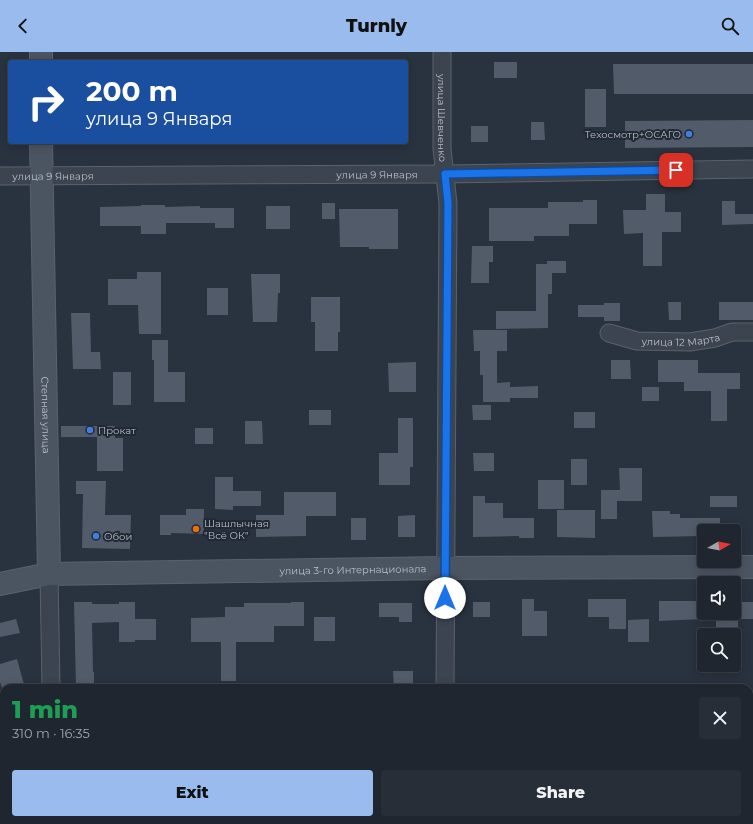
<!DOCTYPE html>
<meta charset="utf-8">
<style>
:root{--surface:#1f262f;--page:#272e37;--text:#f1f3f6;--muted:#a1a5aa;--line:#3c434b;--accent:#9be}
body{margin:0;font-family:Montserrat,sans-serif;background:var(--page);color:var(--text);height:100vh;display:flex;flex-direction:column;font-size:15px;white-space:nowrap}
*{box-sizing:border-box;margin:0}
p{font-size:13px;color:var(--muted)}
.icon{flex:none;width:22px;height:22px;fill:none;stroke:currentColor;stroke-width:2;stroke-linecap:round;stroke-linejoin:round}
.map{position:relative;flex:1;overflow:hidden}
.side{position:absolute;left:0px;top:632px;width:753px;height:140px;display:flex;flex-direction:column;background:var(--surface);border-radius:12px 12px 0 0;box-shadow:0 2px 10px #0003,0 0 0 1px var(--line)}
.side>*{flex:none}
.hud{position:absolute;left:8px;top:8px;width:400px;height:84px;border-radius:4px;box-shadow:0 2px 10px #0003,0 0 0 1px var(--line);background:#1a4fa0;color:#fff;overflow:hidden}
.needle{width:26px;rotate:81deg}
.tools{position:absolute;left:697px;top:472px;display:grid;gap:8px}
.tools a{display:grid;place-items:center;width:44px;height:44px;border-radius:4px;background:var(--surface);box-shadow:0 2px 10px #0003,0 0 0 1px var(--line);font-size:20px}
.pin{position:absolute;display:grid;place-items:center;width:34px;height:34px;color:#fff;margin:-17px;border-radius:8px;box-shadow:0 2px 6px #0006}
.me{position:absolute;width:44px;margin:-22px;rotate:0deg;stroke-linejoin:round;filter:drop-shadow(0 0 3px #0008)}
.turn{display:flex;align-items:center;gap:14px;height:84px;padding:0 12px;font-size:18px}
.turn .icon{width:52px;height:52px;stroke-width:2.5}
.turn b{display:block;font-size:28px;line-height:34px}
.round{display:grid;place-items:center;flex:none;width:42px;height:42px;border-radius:4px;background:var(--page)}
.summary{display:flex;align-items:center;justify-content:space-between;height:68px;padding:0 12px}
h1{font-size:24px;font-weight:800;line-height:30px;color:#1e9e55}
.cta{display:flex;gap:8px;margin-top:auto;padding:8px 12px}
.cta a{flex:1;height:46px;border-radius:4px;background:var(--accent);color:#111;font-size:16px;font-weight:800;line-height:46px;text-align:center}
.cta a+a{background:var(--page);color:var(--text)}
header{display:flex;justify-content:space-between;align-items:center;height:52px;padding:0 12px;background:var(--accent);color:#111;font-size:18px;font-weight:800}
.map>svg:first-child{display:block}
.building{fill:#525b69}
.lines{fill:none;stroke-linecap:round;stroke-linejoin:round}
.street-casing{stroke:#5a626c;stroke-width:19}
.secondary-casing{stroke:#5a626c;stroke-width:24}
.street{stroke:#3c444f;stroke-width:17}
.secondary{stroke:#4b5461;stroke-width:22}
.route-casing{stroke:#114b97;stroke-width:10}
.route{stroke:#1a73e8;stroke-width:7}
.shop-dot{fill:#3f7fe0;stroke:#212934;stroke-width:1.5}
.food-dot{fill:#e8710a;stroke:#212934;stroke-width:1.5}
.labels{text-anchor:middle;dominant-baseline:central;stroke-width:4;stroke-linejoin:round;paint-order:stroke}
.street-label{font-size:10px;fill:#b9bfc9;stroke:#212934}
.poi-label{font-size:10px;fill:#b9bfc9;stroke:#212934;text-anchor:start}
</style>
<header><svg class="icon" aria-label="back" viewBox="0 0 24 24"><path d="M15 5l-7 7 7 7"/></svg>Turnly<svg class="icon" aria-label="search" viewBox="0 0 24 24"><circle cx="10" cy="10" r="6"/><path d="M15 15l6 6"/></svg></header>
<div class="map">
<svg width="753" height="772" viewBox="0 0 753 772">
<rect width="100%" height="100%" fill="#29323f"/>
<g class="building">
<rect x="494" y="10" width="23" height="16"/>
<path d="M613 12H753V42H614Z"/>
<rect x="585" y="37" width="21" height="38"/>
<path d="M753 68V95L625 96V69Z"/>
<path d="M531 70H544L545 88H531Z"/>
<rect x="471" y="74" width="17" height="16"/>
<path d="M646 142H665V160H681V180H662V214H643V181L624 182 623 158H646Z"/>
<path d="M583 148H597V172H569V184H534V189H489V156H548V150H583Z"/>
<path d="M722 149H735V162H753V172L722 173Z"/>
<rect x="322" y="151" width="13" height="16"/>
<path d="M141 153H165V155L200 154V156H234V176H215V171H166V182H141V174H100V155L141 154Z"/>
<rect x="266" y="154" width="24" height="23"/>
<path d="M339 157H398V197H369V195H340Z"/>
<path d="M472 194H493V210H489V231H471Z"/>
<path d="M547 209H566V221H552V242H548V276L496 277V259H536V212H547Z"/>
<path d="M137 220H161V282H139L138 253H108V227H137Z"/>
<path d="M251 222H280V241H278L277 270H253Z"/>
<rect x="207" y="236" width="21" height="27"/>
<path d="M311 245H340V280H338V299H315V270H311Z"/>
<path d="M668 250H681V268H669Z"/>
<rect x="719" y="250" width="34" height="18"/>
<path d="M604 251H620V269H604V265H578V253H604Z"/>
<path d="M71 261H90L91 300H100L101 317H73Z"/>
<path d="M473 278H507V299H497V331L510 330V335L538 334V346H510V350H483V323H480V299H474Z"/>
<path d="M152 288H168V320H185V350H154V308H152Z"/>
<path d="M611 308H630L631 327H611Z"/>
<path d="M658 308H698V321H740V337H727V369H711V339H684V330H658Z"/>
<path d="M416 310V340H389L388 311Z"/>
<rect x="113" y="320" width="18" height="33"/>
<rect x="642" y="335" width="17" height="14"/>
<path d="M472 353H491V368H473Z"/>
<rect x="309" y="358" width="22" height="15"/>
<rect x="574" y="360" width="21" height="16"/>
<path d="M398 366H413V415H410V433H379V401H398Z"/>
<path d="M245 369H262L263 392H245Z"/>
<path d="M61 374H115V386H123V419H97V385H61Z"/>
<rect x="195" y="376" width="18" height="16"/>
<path d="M473 401H494V419H474Z"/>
<rect x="571" y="407" width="16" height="26"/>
<path d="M619 416H642V449H617V467H601V438H620Z"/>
<path d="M215 425H233V439H261V454H233V458L215 457Z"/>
<rect x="538" y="428" width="26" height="29"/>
<path d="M76 429H106L105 463H131L130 497 82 496 83 442H76Z"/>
<path d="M284 440H336V464H306V484L256 485V463H284Z"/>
<path d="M473 444H485V451H503V466H534V486H519V484L473 485Z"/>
<rect x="710" y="444" width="27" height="11"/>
<path d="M186 457H204V482L171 481V483H160V463H186Z"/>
<path d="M557 458H595V486L557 485Z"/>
<path d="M652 459H670V462H680V466H720V479H703V484L653 485Z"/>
<path d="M415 463V485H398V464Z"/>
<rect x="351" y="466" width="15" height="22"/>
<path d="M522 547H534V559H547V584H522Z"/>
<path d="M588 547H626V577H609V565H588Z"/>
<path d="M659 549H703V567L659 569Z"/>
<path d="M74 550H92V552H119V550H135V567H156V588H135V590H119V570L92 571 93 620H94V636H76Z"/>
<path d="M291 550H304V574H274V590H236V629H221V590H191V566L225 565V555H244V551H291Z"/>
<rect x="473" y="550" width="17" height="15"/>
<path d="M734 550H753V567H738V577H716V561H734Z"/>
<path d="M379 551H412V570H399V565H379Z"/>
<rect x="314" y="565" width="21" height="24"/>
<path d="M16 567 20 581 0 585V571Z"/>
<path d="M649 567V590H628V568Z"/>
<path d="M17 607 25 636H2L0 630V612Z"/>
<path d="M393 619H413V636H394Z"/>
</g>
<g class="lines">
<defs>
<g id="street">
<path id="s1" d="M442 0V97L448 151 445 636"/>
<path id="s2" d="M0 124 445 122 753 117"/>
<path id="s3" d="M609 281 637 289 690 290 715 286 732 280H753"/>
<path d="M49 522 51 636"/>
<path d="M0 745 4 753"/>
<path d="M11 768 13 772"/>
<path d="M53 768V772"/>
<path d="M444 772V768"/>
</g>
<g id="secondary">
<path d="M41 0V10"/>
<path id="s4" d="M41 90 49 522"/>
<path id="s5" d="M0 532 49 522 445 516 753 515"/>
</g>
</defs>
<use href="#street" class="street-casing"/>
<use href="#secondary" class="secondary-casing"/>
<use href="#street" class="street"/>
<use href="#secondary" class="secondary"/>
</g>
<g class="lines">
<defs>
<path id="route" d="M445 546 448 151 445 122 676 118"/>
</defs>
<use href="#route" class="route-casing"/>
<use href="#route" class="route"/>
</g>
<g class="shop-dot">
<circle cx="689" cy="82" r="4"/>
<circle cx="90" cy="378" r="4"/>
<circle cx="96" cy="484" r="4"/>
</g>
<circle class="food-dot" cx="196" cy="477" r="4"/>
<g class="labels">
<g class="street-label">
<text stroke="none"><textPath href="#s1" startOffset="66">улица Шевченко</textPath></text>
<text stroke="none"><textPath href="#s2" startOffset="377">улица 9 Января</textPath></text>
<text stroke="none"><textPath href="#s2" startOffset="53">улица 9 Января</textPath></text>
<text stroke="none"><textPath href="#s3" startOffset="73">улица 12 Марта</textPath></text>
<text stroke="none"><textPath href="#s4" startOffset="273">Степная улица</textPath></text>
<text stroke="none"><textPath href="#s5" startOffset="354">улица 3-го Интернационала</textPath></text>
</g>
<g class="poi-label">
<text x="681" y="82" text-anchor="end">Техосмотр+ОСАГО</text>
<text x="98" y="378">Прокат</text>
<text x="204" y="471">Шашлычная<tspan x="204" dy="12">"Всё ОК"</tspan></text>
<text x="104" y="484">Обои</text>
</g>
</g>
</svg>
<div class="tools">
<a><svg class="needle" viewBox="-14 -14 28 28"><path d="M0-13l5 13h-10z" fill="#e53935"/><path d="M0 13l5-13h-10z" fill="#a1a5aa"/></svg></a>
<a><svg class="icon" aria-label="sound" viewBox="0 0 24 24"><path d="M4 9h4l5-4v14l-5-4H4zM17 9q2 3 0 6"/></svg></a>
<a><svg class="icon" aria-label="search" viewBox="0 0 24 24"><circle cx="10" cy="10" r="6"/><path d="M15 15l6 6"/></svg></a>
</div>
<div class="pin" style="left:676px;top:118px;background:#d93025"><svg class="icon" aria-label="arrive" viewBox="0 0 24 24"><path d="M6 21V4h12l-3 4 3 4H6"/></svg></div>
<svg class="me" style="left:445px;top:546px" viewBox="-20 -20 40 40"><circle r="19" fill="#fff"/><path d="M0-13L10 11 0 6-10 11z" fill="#1a73e8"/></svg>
<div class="hud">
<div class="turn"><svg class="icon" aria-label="right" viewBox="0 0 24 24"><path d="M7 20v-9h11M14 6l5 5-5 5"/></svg><div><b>200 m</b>улица 9 Января</div></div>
</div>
<section class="side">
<div class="summary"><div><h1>1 min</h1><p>310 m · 16:35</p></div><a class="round"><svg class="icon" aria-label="close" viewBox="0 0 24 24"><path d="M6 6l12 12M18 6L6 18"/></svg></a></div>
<div class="cta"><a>Exit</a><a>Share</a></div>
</section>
</div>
